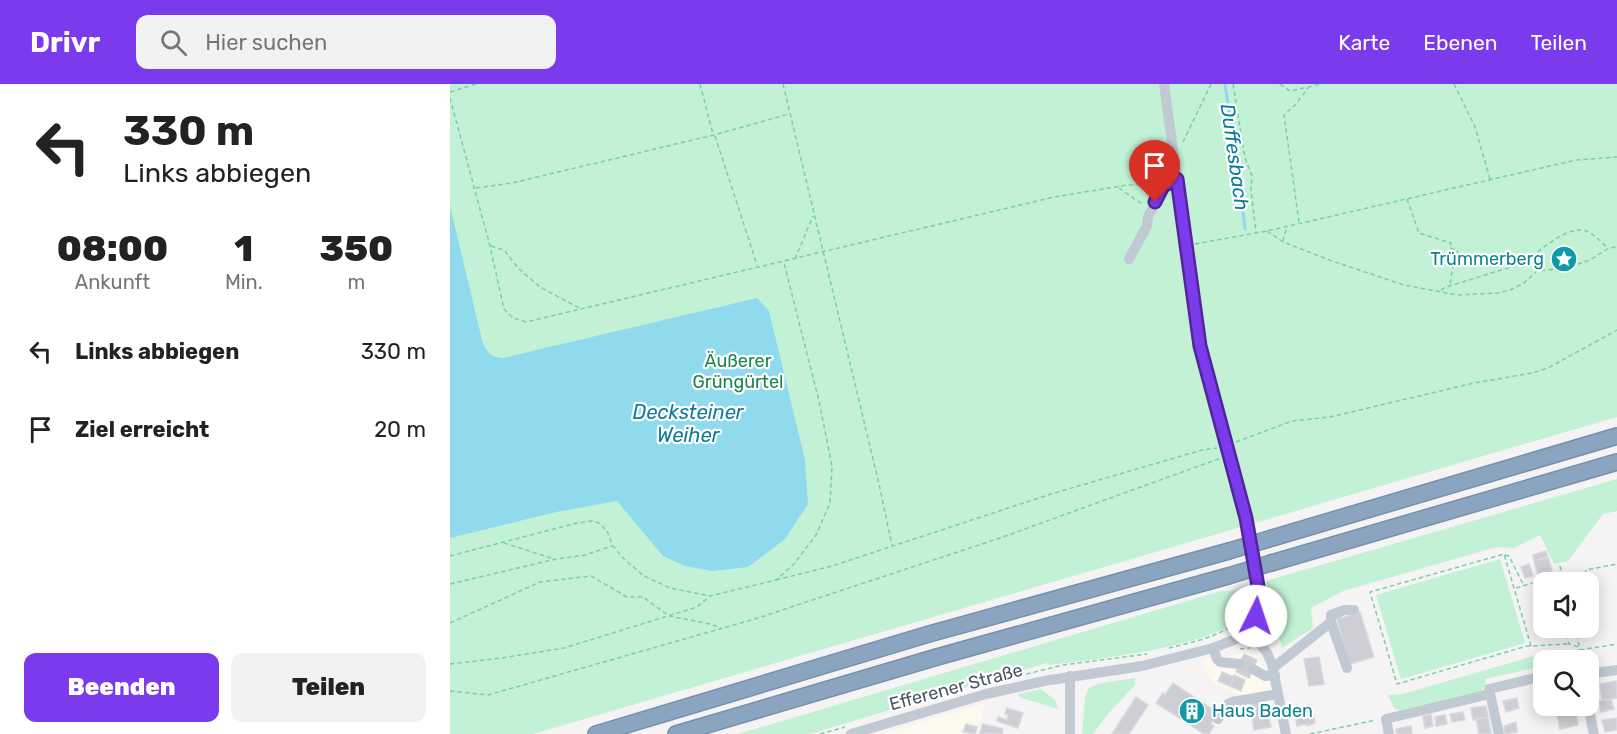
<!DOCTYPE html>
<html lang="de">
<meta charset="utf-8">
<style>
:root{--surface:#fff;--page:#f2f2f2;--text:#222;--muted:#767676;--accent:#7c3aed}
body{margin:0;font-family:Rubik,sans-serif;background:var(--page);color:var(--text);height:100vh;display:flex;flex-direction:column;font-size:22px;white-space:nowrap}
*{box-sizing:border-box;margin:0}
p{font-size:20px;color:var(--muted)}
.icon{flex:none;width:33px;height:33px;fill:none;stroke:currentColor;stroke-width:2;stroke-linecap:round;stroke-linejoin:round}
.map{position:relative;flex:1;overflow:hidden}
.sheet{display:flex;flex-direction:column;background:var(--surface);width:450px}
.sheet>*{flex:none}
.guide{background:#fff;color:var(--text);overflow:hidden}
.buttons{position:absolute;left:1083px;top:488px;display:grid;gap:12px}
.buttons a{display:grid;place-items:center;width:66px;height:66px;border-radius:12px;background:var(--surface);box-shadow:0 3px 15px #0003;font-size:30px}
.pin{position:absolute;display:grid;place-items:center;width:51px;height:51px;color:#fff;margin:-62px -26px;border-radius:50% 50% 50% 0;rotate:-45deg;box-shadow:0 0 6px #0007}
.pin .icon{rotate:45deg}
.me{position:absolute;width:66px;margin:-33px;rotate:4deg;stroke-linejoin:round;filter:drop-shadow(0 0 4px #0008)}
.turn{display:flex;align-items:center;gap:21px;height:126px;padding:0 24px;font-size:27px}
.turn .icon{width:78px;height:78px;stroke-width:2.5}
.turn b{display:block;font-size:42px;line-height:51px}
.eta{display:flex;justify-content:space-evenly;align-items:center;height:102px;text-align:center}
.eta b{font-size:36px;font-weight:800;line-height:42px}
.action{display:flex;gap:12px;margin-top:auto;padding:12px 24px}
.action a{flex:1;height:69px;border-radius:12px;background:var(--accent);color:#fff;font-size:24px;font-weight:800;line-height:69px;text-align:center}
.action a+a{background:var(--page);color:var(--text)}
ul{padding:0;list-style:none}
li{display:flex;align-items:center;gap:18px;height:78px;padding:0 24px}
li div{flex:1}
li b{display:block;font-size:22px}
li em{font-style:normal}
header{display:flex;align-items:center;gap:36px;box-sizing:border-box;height:84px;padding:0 30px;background:var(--accent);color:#fff}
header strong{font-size:28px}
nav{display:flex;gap:33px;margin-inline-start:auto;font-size:21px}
.search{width:420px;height:54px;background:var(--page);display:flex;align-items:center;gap:15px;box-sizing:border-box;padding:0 21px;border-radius:12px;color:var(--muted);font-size:22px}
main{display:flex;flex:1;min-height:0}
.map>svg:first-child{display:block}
.commercial{fill:#fdf9ef}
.green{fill:#c3f1d5}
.water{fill:#90daee}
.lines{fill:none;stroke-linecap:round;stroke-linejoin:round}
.stream{stroke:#90daee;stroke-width:3}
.building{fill:#cdcfd5;stroke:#d7d9de;stroke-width:1.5}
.highway-casing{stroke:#7690ad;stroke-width:18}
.path{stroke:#7ad0a6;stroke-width:1.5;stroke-dasharray:4.5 3;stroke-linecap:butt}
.minor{stroke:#c1cad2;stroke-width:10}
.highway{stroke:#8ba5c1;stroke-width:15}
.highway-bridge-casing{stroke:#7690ad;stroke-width:18;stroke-linecap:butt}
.highway-bridge{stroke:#8ba5c1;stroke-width:15}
.route-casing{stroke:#51269a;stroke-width:15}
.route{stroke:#7c3aed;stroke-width:10}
.labels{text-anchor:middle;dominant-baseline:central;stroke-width:4.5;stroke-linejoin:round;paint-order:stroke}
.culture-label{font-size:18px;fill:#0d838f;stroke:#fff;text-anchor:end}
.park-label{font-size:18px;fill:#17864f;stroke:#fff}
.street-label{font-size:18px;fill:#4a5661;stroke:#fff}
.water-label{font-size:20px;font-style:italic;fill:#0c7c9b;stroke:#fff}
</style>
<header>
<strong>Drivr</strong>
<div class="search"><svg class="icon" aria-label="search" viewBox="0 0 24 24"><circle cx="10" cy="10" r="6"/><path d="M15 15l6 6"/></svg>Hier suchen</div>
<nav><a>Karte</a><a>Ebenen</a><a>Teilen</a></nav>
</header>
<main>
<section class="sheet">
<div class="guide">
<div class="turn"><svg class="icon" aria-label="left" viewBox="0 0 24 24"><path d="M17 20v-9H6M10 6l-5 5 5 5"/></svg><div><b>330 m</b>Links abbiegen</div></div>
</div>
<div class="eta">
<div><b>08:00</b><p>Ankunft</p></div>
<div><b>1</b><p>Min.</p></div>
<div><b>350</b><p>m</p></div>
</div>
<ul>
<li><svg class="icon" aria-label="left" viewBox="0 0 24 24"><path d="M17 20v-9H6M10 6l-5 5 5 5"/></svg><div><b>Links abbiegen</b></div><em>330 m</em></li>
<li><svg class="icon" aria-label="arrive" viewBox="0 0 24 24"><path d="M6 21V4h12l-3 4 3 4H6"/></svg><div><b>Ziel erreicht</b></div><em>20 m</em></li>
</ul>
<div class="action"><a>Beenden</a><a>Teilen</a></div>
</section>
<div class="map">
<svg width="1167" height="650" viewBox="0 0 1167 650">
<rect width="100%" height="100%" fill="#f5f3f3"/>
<g class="commercial">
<path d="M796 568 805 572 814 584 822 609 795 612 765 600 759 593 751 577 773 571 777 573Z"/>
<path d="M536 619 525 650H428Z"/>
</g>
<g class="green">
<path d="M0 0H1167V333L83 650H0Z"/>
<path d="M1167 395V427L1153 430 1118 477 1104 480 1090 451 1064 464 1047 463 893 507 861 524 863 544 832 564 816 497Z"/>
<path d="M1050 475 1075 559 951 595 926 511Z"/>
<path d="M794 504C795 512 796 523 791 531 769 563 639 576 600 581L597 579 360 650H288L771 507H778Z"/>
<path d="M1104 566 1116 576H1094L1093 582 1035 595 1036 602 1032 604 1033 608 951 627 944 624 938 611 953 610Z"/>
<path d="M685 594V601L658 630 643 650H632L635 613 639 604 651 599Z"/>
<path d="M591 605 605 616 608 625 569 613 568 610Z"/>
</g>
<path class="water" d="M0 122 32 256C37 269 40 273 53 274L307 214 319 227 355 376 358 420 335 455 298 483 262 487 235 482 213 472 167 417 106 428 0 454Z"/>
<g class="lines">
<path class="stream" d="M775 0 788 85 795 145"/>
</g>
<g class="building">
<path d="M1096 467 1098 473 1084 477 1083 471Z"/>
<path d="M1098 473 1102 487 1088 491 1084 477Z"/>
<path d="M1079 480 1083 492 1075 494 1071 483Z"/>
<path d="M910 528 924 573 900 580 886 532 891 531 892 534Z"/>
<path d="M794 570 807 576 799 594 786 588Z"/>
<path d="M869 573 874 600 859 602 854 575Z"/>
<path d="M772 588 784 593 780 602 768 597Z"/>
<path d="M784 591 795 596 791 607 780 602Z"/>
<path d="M1166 597 1167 614 1152 616 1150 600Z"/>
<path d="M723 599 768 629 761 640 764 642 759 650H754L706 619 713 609 715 611Z"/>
<path d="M686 613 698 621 679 650H662Z"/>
<path d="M1067 614 1069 624 1056 628 1053 617Z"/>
<path d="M1161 615 1164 625 1151 628 1149 617Z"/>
<path d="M815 616 821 643 804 646 800 619Z"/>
<path d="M1105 621H1125L1128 641 1110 645Z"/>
<path d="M1036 622 1038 633 1023 636 1021 624Z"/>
<path d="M557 624 573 629 568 644 547 637 548 633 557 636 558 631 555 630Z"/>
<path d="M854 625H859L860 628 863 627 865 639 857 642V640L847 642 845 630 855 629Z"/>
<path d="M1013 628 1015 636 1002 638 1000 630Z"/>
<path d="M981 630 983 642 975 644 973 632Z"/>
<path d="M995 631 997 640 986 642 985 633Z"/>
<path d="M1038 633 1041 649 1029 650 1026 635Z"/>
<path d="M1166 634 1167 646 1155 648 1152 636Z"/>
<path d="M1066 638 1067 648 1055 650 1054 642Z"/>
<path d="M516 640 527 643 525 650 513 648Z"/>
<path d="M533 640 553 645 552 650 530 649Z"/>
<path d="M961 642 962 650H947L946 645Z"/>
</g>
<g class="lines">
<defs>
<g id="highway">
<path d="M822 454 1167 352"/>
<path d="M821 479 1167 378"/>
<path d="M146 650 479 550 779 467"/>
<path d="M226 650 487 573 778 492"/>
</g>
</defs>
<use href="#highway" class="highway-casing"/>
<g class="path">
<path d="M250 0 263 50"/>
<path d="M333 0 429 400 442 461"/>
<path d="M783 0 795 74 802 92 801 107 806 148"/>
<path d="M830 0 840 7 872 0"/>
<path d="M1004 0 1025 43 1040 95"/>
<path d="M0 8 26 0"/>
<path d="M0 14 40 162 54 225 63 234 76 238 604 113 678 101H703"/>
<path d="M265 52 307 181"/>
<path d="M733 58 761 0"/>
<path d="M26 104 62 99 264 51 339 30"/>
<path d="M669 104 692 120"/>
<path d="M957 115 969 149 1001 159 1000 164 1007 166 1008 169 1004 175 1000 201"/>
<path d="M849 138 834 31 845 21 858 4"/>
<path d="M817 147 833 158 882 177 954 201 1007 211 1048 209 1060 206 1074 199 1087 187 1117 184 1140 176 1159 164 1167 163"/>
<path d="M833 157 837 142"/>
<path d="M745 160 817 147 1126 76 1167 73"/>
<path d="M41 162 54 166 68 184 90 203 131 225"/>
<path d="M345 175 363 132"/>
<path d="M1081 175 1087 187"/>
<path d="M991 206 996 203 1071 180C1088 170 1117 138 1139 148 1146 152 1152 159 1158 164"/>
<path d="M786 358 842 337 880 333 1024 299 1082 289 1098 284 1167 246"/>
<path d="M54 459 104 475"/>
<path d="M1055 471 1059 472 1074 502"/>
<path d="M0 472 127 439 142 437 149 439 157 447 163 462 174 475 194 492 220 504 260 512 326 496 344 480 366 451 380 419 382 382 369 317 334 179"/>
<path d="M1110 482 1114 498"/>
<path d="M326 496 382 482 601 410 752 366 767 364"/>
<path d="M1134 498 1136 486 1167 480"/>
<path d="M0 500 106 475 135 471 162 462"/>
<path d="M1066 504 1099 494 1100 498"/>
<path d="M0 539 90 498 141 492 177 513H193L219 532 260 540 271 544"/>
<path d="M1114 543 1119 560 1129 563 1130 576"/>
<path d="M1126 543 1129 562"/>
<path d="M817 551C824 541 820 531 818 519"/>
<path d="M1081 562 1054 470 920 508 947 600 1077 562H1081L1119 560"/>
<path d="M719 564C746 557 781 551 797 526"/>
<path d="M790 565 800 564"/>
<path d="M1130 566 1167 560"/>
<path d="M0 580 52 574 114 564 247 523 259 513"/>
<path d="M569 592 613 581 697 570"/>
<path d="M0 607 38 611 308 534 550 454 771 374"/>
<path d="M370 650 395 643"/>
<path d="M860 650 926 636"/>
</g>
<g class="minor">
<path d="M679 175 697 142 698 133 713 102 727 95"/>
<path d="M881 538V531L894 526H904"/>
<path d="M798 545 817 569 822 580 836 650"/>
<path d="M763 564 767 575 770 578 790 580"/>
<path d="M823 584 881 538 897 584"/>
<path d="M803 585 815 592 825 591"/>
<path d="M1138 590 1167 586"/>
<path d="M1138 621 1144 650"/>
<path d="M768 635 778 620 782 618 828 610"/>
<path d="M401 650 536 610 594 597 692 582 763 564 784 556 798 545 806 532 809 508 796 434 750 262 714 0"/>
<path d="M620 650V592"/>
<path d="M939 650 936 635 1040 610"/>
<path d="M1049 650 1039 605 1094 592"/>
</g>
<use href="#highway" class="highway"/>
<defs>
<g id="highway-bridge">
<path d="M779 467 822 454"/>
<path d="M778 492 821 479"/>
</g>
</defs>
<use href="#highway-bridge" class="highway-bridge-casing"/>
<use href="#highway-bridge" class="highway-bridge"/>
</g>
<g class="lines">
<defs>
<path id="route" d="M705 118 713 102 727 95 750 262 796 434 809 508 806 532"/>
</defs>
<use href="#route" class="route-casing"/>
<use href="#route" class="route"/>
</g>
<defs>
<symbol id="sight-disc" viewBox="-11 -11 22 22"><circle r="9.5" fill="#0f9aa8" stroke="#fff"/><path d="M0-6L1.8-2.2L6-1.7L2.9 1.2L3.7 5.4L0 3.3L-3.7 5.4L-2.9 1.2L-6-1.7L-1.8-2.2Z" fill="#fff"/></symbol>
<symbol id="building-disc" viewBox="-11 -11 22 22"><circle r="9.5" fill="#0f9aa8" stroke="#fff"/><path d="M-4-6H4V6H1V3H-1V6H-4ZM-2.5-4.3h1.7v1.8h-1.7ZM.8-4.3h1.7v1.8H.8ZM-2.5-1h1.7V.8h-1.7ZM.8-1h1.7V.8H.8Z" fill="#fff"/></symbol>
</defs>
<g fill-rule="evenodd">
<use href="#sight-disc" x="1099" y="160" width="30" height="30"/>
<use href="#building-disc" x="727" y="612" width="30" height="30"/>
</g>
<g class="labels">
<g class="culture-label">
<text x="1094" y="175">Trümmerberg</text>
<text x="762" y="627" text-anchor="start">Haus Baden</text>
</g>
<g class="park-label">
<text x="288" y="277">Äußerer<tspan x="288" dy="21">Grüngürtel</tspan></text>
</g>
<g class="street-label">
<text transform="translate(506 603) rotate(-15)">Efferener Straße</text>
</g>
<g class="water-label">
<text transform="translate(785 73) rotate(82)">Duffesbach</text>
<text x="238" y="328">Decksteiner<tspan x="238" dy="23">Weiher</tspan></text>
</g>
</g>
</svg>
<div class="buttons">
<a><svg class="icon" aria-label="sound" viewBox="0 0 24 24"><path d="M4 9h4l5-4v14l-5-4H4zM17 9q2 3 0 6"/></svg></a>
<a><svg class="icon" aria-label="search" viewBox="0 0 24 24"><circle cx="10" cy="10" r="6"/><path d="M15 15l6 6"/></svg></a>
</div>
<div class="pin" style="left:705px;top:118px;background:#d93025"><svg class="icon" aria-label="arrive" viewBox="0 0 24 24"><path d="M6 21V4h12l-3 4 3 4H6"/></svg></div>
<svg class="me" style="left:806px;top:532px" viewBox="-20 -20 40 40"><circle r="19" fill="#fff"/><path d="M0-13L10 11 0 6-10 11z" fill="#7c3aed"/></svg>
</div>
</main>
